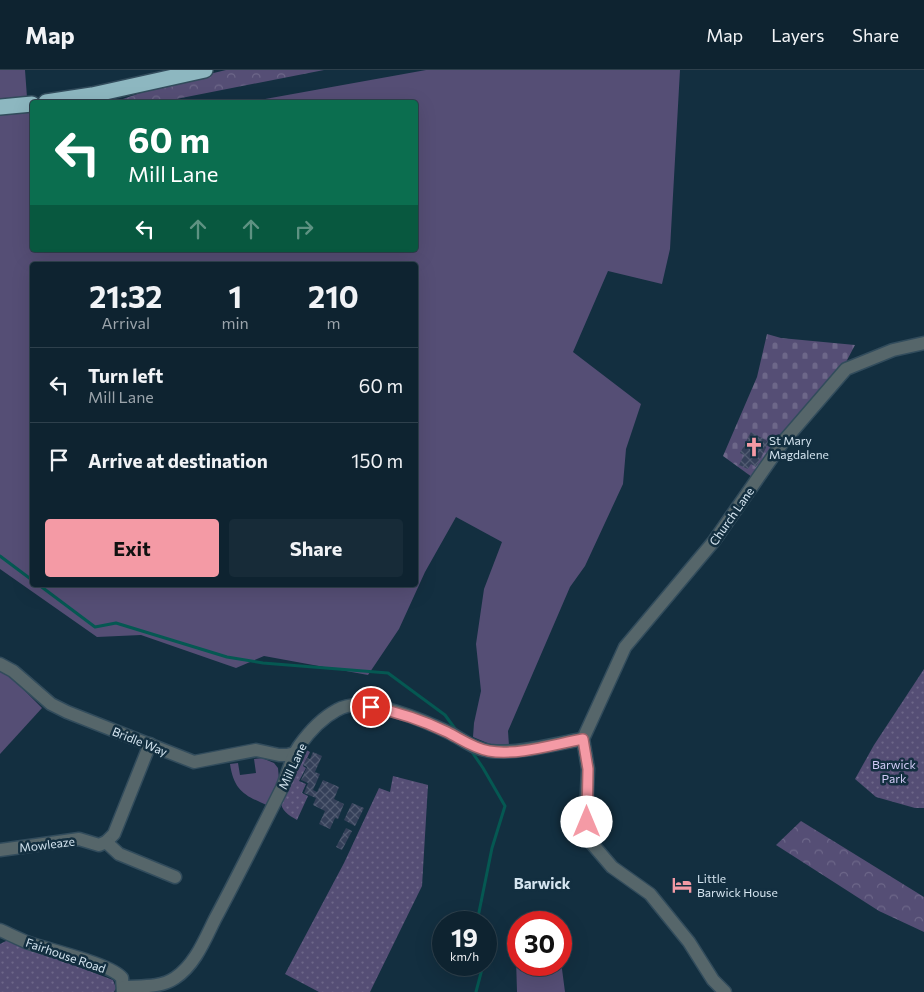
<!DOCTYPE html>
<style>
:root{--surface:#0e2330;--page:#172b38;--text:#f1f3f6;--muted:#9ba4ab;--line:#2e404c;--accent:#f49aa5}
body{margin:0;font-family:Commissioner,sans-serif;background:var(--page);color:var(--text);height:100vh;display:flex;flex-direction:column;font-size:19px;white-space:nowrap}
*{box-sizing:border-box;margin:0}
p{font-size:16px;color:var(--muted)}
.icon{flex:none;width:28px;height:28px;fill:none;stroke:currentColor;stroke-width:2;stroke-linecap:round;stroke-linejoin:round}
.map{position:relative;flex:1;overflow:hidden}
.drawer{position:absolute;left:30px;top:192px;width:388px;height:325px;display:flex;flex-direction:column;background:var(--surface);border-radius:5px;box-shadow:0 5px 20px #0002,0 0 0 1px var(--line)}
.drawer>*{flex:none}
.guide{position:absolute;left:30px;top:30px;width:388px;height:152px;border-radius:5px;box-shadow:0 5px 20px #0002,0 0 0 1px var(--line);background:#0b6e4f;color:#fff;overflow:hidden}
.speed{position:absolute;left:432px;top:841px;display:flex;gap:10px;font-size:25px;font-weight:700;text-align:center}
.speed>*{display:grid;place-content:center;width:65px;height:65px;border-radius:50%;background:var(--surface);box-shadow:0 5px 20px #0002,0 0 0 1px var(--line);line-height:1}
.speed small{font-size:12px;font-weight:400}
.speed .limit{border:8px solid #d22;background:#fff;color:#111}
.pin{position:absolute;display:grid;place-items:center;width:42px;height:42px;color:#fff;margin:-21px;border:2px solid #fff;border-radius:50%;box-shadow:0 1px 5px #0007}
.me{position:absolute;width:55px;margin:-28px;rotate:0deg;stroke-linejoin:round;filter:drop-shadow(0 0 4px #0008)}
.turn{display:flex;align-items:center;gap:18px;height:105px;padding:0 15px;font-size:22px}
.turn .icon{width:65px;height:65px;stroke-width:2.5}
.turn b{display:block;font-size:35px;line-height:42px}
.lanes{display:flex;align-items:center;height:48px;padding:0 15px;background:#0003;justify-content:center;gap:25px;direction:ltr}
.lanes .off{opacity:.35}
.eta{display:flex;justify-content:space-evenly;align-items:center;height:85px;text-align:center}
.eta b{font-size:30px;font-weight:700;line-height:35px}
.action{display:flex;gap:10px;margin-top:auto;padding:10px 15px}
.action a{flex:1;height:58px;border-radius:5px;background:var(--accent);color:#111;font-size:20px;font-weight:700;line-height:58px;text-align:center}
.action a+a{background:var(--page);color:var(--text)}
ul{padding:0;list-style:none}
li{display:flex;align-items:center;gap:15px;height:75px;padding:0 15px;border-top:1px solid var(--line)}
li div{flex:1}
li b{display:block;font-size:19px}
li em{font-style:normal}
header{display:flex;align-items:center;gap:30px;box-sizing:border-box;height:70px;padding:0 25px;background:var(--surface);border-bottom:1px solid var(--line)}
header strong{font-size:24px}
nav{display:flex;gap:28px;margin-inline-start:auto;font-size:18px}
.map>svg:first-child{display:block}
.green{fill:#554e75;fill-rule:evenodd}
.forest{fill:url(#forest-crowns)}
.cemetery{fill:url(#cemetery-stones)}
.park{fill:url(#park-dots)}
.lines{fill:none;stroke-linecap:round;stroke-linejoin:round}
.stream{stroke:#055852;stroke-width:3}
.building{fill:url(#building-cross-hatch)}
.minor-casing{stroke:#324c5c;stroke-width:15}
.highway-casing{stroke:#324c5c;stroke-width:18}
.minor{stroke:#56666a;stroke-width:12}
.highway{stroke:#8db7c0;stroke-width:15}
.route-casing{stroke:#9f646b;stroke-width:12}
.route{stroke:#f49aa5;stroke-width:9}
.labels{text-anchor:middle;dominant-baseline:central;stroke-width:5;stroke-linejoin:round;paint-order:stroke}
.poi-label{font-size:12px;fill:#d5e5f0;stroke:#132f40;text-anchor:start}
.street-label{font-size:12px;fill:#d5e5f0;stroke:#132f40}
.park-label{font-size:12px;fill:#d1cbf6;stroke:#132f40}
.quarter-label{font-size:15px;font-weight:bold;fill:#d5e5f0;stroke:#132f40}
</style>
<header>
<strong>Map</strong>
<nav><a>Map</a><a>Layers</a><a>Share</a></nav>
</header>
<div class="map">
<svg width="924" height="922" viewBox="0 0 924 922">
<defs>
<pattern id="forest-crowns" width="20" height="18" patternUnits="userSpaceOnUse" patternTransform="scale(1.25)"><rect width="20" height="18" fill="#554e75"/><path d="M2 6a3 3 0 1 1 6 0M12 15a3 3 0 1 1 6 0" fill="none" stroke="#6d6789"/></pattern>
<pattern id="cemetery-stones" width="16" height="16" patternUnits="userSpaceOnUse" patternTransform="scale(1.25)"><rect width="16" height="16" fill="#554e75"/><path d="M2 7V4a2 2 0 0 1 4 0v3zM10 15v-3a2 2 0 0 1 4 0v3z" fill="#6d6789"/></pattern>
<pattern id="park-dots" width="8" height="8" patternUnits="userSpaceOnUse" patternTransform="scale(1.25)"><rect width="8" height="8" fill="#554e75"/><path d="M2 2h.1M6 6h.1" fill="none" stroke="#6d6789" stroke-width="1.8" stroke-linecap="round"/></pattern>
<pattern id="building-cross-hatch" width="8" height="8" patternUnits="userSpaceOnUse" patternTransform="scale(1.25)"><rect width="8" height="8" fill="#354059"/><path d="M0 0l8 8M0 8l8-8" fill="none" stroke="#515b71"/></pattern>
</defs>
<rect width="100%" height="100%" fill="#132f40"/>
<g class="green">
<path d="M0 0H25L28 41H32V180H415V32H248L426 0H680L670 179 662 214 608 201 573 282 641 334 626 379 623 414 585 496 570 517 508 661 509 676 492 675 473 667 474 653 481 621 476 574 484 519 502 472 456 447 425 502 399 559 368 605 264 586 236 598 141 565 97 567 0 499ZM32 195H415V515H32Z"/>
<path d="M0 600 9 605 42 638 0 684Z"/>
<path d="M262 688 274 693 278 698 279 709 269 736C245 726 234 721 230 694L238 693 240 705 256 703 254 689Z"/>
<path d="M515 855H519V895H561V858H566L562 899 565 922H517Z"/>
</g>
<g class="forest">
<path d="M226 0H324L161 32H120V30L160 16Z"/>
<path d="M801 751 924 827V862L879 841 776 775Z"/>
</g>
<path class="cemetery" d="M767 264 781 268 855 275 845 294 752 407 723 386 757 307Z"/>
<g class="park">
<path d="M924 599V738H915L876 727 855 709 874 675Z"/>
<path d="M305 679 310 682 303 696 306 698 299 711 306 714 302 723 308 726 297 750C286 744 278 738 282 725Z"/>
<path d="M393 706 428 715 422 816 370 922H319L285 904 344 793 379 718 390 722Z"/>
<path d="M8 870 113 910 116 918 114 922H0V874Z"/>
</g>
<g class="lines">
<g class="stream">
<path d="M0 486 32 510"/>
<path d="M39 515 95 557 116 553 227 587 263 593 388 603 445 645 456 660"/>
<path d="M470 679 483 698 505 736 492 778 477 852"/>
<path d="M476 922 482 899 480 895"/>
</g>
</g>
<g class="building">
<path d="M751 362 769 372 756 397 751 394 748 399 739 395 744 385 740 383Z"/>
<path d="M313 682 322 686 315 702 320 704 313 720 317 722 323 710 339 717 334 729 344 734 338 749 335 748 330 759 319 754 325 741 313 735 316 728 304 723 308 713 301 710 307 697 303 695 307 688 310 689Z"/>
<path d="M352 733 364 738 355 756 344 750Z"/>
<path d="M346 758 352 761 342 780 336 777Z"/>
</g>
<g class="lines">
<defs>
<g id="minor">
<path d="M0 594 13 601 51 634 67 642 194 692 256 680 279 685H287L295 683"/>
<path d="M583 669 625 577 714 471 783 372 846 299 893 280 924 273"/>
<path d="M583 669 588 699 586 742 588 769 612 797 650 824 689 872 713 910 725 922"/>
<path d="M106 772 114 764 150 674"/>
<path d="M0 780 79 769 99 775 106 772 119 784 175 807"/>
<path d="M0 860C9 864 19 869 29 873 49 880 111 894 122 908L123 922"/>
<path d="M124 917C142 916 160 918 175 908 195 895 205 869 215 849 238 806 260 762 282 718 288 704 291 688 299 676 309 662 322 648 337 640 365 624 425 651 452 664 464 671 475 679 490 681 520 684 553 674 583 669"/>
</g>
<g id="highway">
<path d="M46 32 92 25 205 0"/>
<path d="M0 37 32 34"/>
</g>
</defs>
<use href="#minor" class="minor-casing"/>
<use href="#highway" class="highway-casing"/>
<use href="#minor" class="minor"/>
<use href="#highway" class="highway"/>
</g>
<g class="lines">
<defs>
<path id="route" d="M371 637C398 642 422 650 447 662 461 669 473 678 489 681 517 686 555 674 583 669L588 699 587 752"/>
</defs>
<use href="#route" class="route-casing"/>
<use href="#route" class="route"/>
</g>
<defs>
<symbol id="church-bare" viewBox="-9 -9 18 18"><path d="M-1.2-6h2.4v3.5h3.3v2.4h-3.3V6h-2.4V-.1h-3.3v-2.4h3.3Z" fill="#f49aa5" stroke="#132f40" stroke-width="2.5" paint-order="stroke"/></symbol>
<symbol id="hotel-bare" viewBox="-9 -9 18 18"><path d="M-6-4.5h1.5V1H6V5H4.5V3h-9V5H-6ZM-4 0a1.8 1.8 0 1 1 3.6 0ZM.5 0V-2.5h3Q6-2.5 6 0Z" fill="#f49aa5" stroke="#132f40" stroke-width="2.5" paint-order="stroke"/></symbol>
</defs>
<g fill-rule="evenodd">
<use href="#church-bare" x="740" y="363" width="28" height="28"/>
<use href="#hotel-bare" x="668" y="801" width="28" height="28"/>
</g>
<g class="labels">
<g class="poi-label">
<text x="769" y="370">St Mary<tspan x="769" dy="14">Magdalene</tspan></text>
<text x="697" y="808">Little<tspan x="697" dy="14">Barwick House</tspan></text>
</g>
<g class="street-label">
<text transform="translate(731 446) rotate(-55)">Church Lane</text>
<text transform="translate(140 671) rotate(22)">Bridle Way</text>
<text transform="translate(292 696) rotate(-65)">Mill Lane</text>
<text transform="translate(47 774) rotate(-7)">Mowleaze</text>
<text transform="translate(66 885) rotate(19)">Fairhouse Road</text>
</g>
<g class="park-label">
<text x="894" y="694">Barwick<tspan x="894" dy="14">Park</tspan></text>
</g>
<g class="quarter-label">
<text x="542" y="813">Barwick</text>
</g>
</g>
</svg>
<div class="speed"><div>19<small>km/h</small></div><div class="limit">30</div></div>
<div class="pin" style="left:371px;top:637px;background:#d93025"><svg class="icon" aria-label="arrive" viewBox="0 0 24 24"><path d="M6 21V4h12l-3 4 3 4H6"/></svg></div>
<svg class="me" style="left:587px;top:752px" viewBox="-20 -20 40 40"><circle r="19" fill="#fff"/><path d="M0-13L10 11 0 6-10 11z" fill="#f49aa5"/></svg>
<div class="guide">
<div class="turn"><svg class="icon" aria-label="left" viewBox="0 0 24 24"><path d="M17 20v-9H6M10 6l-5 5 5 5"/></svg><div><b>60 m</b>Mill Lane</div></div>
<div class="lanes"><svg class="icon" aria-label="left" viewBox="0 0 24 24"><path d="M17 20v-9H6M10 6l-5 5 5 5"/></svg><svg class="icon off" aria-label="ahead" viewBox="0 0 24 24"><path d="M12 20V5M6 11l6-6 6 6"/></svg><svg class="icon off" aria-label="ahead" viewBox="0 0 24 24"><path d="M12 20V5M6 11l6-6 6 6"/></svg><svg class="icon off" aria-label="right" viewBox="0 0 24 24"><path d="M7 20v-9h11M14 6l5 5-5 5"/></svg></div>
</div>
<section class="drawer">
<div class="eta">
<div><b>21:32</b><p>Arrival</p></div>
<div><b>1</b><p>min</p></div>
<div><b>210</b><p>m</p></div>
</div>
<ul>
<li><svg class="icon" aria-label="left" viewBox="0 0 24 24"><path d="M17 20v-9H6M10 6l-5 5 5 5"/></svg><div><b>Turn left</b><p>Mill Lane</p></div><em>60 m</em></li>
<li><svg class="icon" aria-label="arrive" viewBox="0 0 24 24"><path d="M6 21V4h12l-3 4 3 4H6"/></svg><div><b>Arrive at destination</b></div><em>150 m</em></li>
</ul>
<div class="action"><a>Exit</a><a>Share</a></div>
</section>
</div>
